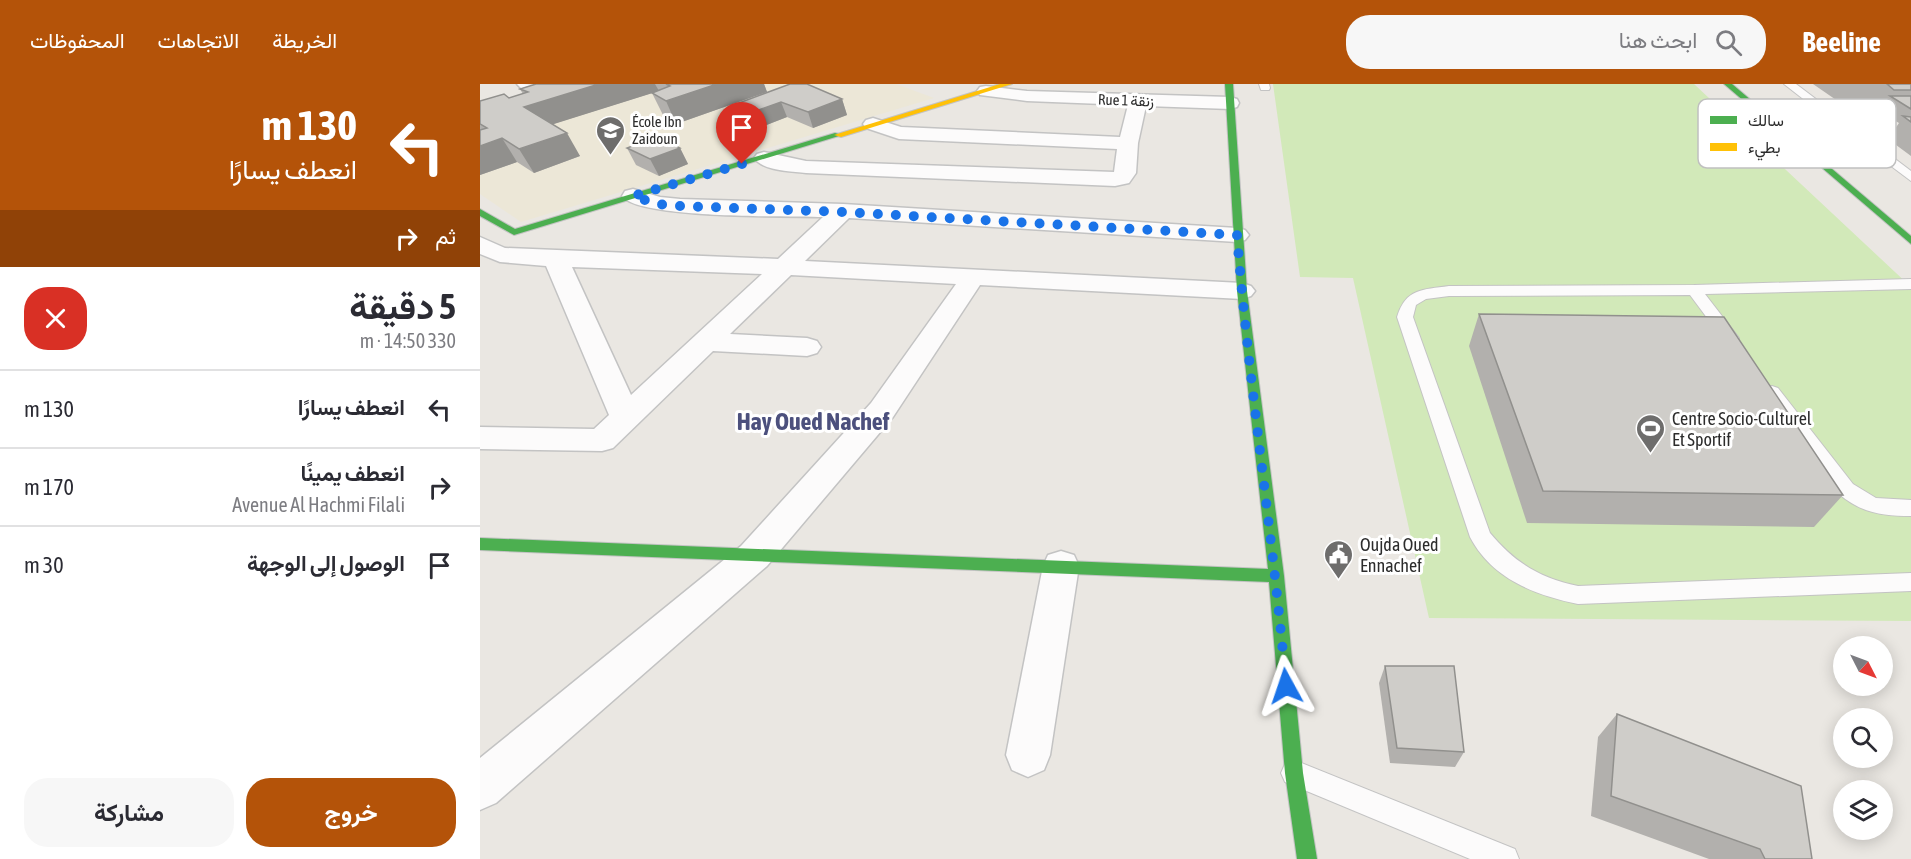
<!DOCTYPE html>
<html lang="ar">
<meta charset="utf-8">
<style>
:root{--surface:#fff;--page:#f7f7f7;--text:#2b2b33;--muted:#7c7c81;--line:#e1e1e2;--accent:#b45309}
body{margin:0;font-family:"Asap Condensed",Vazirmatn,sans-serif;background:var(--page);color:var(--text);direction:rtl;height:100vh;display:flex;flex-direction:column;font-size:22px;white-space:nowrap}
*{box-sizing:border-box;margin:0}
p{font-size:20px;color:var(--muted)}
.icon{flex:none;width:33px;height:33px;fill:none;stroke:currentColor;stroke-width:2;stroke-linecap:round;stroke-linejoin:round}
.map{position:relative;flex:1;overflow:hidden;direction:ltr}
.sheet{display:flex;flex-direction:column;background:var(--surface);width:480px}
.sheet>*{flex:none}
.top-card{background:#b45309;color:#fff;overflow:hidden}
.needle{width:39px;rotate:132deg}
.controls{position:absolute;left:1353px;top:552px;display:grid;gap:12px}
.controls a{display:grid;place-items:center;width:60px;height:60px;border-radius:50%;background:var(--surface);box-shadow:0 3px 15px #0003;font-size:30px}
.pin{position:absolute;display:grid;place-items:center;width:51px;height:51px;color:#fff;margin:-62px -26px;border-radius:50% 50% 50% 0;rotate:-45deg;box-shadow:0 0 6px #0007}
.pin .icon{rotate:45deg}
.me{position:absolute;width:66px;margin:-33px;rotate:355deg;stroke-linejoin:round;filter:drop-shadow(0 0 4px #0008)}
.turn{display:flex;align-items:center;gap:21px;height:126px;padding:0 24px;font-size:27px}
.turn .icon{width:78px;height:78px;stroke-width:2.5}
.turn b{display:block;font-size:42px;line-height:51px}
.then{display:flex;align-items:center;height:57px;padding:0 24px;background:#0003;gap:12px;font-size:22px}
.round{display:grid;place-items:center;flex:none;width:63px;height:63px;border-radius:24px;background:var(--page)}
.head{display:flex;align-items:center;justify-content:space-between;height:102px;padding:0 24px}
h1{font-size:36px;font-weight:700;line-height:45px}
.action{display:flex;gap:12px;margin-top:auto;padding:12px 24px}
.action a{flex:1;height:69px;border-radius:24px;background:var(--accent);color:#fff;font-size:24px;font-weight:700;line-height:69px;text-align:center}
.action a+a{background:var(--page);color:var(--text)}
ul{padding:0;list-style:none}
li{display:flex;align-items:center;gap:18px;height:78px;padding:0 24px;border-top:2px solid var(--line)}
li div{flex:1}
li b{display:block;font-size:22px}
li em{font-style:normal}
header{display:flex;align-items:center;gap:36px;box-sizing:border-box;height:84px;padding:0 30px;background:var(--accent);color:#fff}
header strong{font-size:28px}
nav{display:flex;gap:33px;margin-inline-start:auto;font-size:21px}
.search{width:420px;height:54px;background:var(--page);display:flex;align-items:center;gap:15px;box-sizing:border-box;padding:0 21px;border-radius:24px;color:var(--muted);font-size:22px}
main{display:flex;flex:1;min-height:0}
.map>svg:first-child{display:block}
.education{fill:#ece7d7}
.pitch{fill:#d2e9b9}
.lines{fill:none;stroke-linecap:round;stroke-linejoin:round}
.lane-casing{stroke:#c3c3c3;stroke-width:2}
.street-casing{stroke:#c3c3c3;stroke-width:3}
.fast-casing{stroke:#c3c3c3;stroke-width:2}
.slow-casing{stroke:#c3c3c3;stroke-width:2}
.lane{fill:#fcfbfb;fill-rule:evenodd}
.street{fill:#fcfbfb;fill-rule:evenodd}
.fast{fill:#4caf50;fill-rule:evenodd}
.slow{fill:#ffc107;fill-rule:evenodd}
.wall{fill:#b2b0ad}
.shaded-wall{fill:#91908d}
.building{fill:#cfcdc9;stroke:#91908d;stroke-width:1.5}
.route{stroke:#1a73e8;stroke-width:10;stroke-dasharray:0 18}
.labels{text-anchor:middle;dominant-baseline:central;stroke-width:6;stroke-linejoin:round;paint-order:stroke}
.far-street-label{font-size:15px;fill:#2c2c2c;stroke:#fff}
.far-poi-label{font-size:15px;fill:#2c2c2c;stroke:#fff;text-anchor:start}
.poi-label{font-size:18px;fill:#2c2c2c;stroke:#fff;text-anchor:start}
.district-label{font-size:24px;font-weight:bold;fill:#4c507d;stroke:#fff}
.key{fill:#fff;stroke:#c0c0c0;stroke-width:1.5}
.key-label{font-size:16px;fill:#2c2c2c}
</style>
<header>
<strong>Beeline</strong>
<div class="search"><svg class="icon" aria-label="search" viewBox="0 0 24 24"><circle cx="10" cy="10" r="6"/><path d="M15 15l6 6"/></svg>ابحث هنا</div>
<nav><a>الخريطة</a><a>الاتجاهات</a><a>المحفوظات</a></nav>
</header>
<main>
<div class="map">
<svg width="1431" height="775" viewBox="0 0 1431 775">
<rect width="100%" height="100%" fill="#eae7e2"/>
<path class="education" d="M127 0H416L454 14 41 138 0 110V34Z"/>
<path class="pitch" d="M793 0H1214L1431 203V537L949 534 873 194 820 193Z"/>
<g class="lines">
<defs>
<g id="lane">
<path d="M779 0H789L790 4 789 6H781Z"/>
<path d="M1304 0H1316L1431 87V97L1359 43 1290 41 1288 39 1294 36H1350Z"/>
<path d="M1431 195V205L1225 210 1259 254 1251 259 1245 258 1210 211 969 212 946 215 936 221 933 233 1010 449C1035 479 1060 494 1098 502L1431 489V507L1098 520C1055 511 1012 495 990 453L917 233C926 204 942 206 969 202L1214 201Z"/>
<path d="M1292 302 1298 304 1373 400 1396 414 1431 416V432C1403 432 1381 429 1359 410L1283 308 1286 304Z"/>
<path d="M814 676 1035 765 1039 775H990L805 698 801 689 805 680Z"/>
</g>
<g id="street">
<path d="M37 0C51 0 67 0 77 10L74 14C63 17 44 9 37 0Z"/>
<path d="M506 2 547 7 750 13 757 15 759 19 757 23 750 25 666 22 658 59 656 89 649 99 635 102 326 89C311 87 283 87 274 74L277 70 284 68 326 77 634 88 637 65 419 55 386 44 383 40 386 36 393 34 421 43 640 53 648 21 547 17 500 11 497 7 500 3Z"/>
<path d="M153 105 180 113 200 115 363 120 757 144 765 146 769 151 765 156 757 158 369 134 325 177 762 199 771 202 775 207 771 212 762 215 500 201 413 333 287 482 16 719 0 726V674L261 462 391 319 476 200 311 191 250 250 327 254 337 257 341 263 337 269 327 272 233 267 133 364 122 367 0 365V343L114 345 129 331 66 182 20 178 0 170V153L25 164 298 175 343 133C309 132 158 135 142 112L145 107ZM92 183 282 190 151 311Z"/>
<path d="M581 467 594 471 599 482 570 671 564 686 548 693 532 686 526 671 563 482 568 471Z"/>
</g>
<g id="fast">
<path d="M745 0H753L767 207 804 492 823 689 837 775H817L805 689 789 498 0 466V454L788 485 757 207Z"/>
<path d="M1244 0H1252L1431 152V160Z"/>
<path d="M355 49 362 51 34 151 0 132V125L35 145Z"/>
</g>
<path id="slow" d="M520 0H532L361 53 354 51Z"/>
</defs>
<use href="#lane" class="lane-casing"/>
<use href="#street" class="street-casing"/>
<use href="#fast" class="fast-casing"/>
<use href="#slow" class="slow-casing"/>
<use href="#lane" class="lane"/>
<use href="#street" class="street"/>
<use href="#fast" class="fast"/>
<use href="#slow" class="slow"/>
</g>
<g class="wall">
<path d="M56 0H284L287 8 196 40 183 31 172 9 73 40 100 72 54 89 37 78 0 91V17L29 14 43 10 40 5Z"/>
<path d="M1333 0H1431V72L1408 55 1419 39 1400 28 1391 20H1362Z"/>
<path d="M362 15 367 31 333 44 307 33 279 44 263 36 256 20Z"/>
<path d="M147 64H200L208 80 179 92 156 81Z"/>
<path d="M999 230 1363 411 1334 443 1047 439 989 262Z"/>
<path d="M905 582 984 668 975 683 910 679 899 599Z"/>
<path d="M1137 630 1332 775H1229L1111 732 1118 653Z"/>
</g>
<g class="shaded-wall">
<path d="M119 0H175L179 7 58 45 44 23Z"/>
<path d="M237 0H284L287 8 196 40 186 17Z"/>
<path d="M362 15 367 31 333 44 328 28Z"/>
<path d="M301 18 307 33 279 44 273 28Z"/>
<path d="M87 49 100 72 54 89 39 65Z"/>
<path d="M22 54 37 78 0 91V62Z"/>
<path d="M200 64 208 80 179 92 170 75Z"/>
</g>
<g class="building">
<path d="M56 0H119L44 23 87 49 39 65 22 54 0 62V46L7 44 0 40V17L24 10 29 14 48 8 40 5Z"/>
<path d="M186 0H237L186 17 172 9 190 2Z"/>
<path d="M310 0H327L362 15 328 28 301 18 273 28 256 20Z"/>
<path d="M1407 0H1431V6H1414Z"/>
<path d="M1410 12H1431V25Z"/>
<path d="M1423 32 1431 33V38Z"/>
<path d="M178 52 200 64 170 75 147 64Z"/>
<path d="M999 230 1244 233 1363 411 1063 407Z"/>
<path d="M905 582H974L984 668 917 664Z"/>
<path d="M1137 630 1321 702 1332 775H1285L1280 765 1131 712Z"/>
</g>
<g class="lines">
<path class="route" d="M262 80 153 112 177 120 200 122 363 128 757 151C769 302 793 451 806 602"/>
</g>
<defs>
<symbol id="school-pin" viewBox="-11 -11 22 30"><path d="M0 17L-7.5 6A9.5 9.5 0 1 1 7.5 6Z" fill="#6e6d6c" stroke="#fff"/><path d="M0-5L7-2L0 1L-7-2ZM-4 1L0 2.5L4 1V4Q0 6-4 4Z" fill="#fff"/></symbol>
<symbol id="stadium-pin" viewBox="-11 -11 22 30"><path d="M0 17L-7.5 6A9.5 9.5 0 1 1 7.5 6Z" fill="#6e6d6c" stroke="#fff"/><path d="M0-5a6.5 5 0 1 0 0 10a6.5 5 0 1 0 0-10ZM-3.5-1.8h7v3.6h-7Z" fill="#fff"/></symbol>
<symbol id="civic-pin" viewBox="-11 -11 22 30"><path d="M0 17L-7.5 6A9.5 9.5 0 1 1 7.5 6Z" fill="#6e6d6c" stroke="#fff"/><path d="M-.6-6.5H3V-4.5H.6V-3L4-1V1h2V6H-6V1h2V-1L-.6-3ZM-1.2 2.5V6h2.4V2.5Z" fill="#fff"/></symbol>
</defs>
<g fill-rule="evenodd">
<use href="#school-pin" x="114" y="30" width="33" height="45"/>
<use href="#stadium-pin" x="1154" y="328" width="33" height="45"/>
<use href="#civic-pin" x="842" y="454" width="33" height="45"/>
</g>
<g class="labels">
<g class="far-street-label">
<text transform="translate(646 16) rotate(2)">Rue 1 زنقة</text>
</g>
<g class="far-poi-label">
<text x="152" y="37">École Ibn<tspan x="152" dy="17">Zaidoun</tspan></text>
</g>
<g class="poi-label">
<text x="1192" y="334">Centre Socio-Culturel<tspan x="1192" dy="21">Et Sportif</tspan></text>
<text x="880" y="460">Oujda Oued<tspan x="880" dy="21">Ennachef</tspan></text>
</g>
<g class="district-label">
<text x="333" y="337">Hay Oued Nachef</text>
</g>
</g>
<rect x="1218" y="15" width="198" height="69" rx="9" class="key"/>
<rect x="1230" y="32" width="27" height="8" fill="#4caf50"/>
<rect x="1230" y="59" width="27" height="8" fill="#ffc107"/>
<g class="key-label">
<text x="1268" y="42">سالك</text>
<text x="1268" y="69">بطيء</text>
</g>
</svg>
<div class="controls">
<a><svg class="needle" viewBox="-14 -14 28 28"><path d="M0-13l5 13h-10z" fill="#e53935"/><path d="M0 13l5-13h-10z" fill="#7c7c81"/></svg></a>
<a><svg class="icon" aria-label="search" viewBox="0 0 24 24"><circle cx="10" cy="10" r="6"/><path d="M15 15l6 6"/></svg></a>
<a><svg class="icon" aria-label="layers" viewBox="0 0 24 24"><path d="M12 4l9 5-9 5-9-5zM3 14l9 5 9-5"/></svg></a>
</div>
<div class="pin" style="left:262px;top:80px;background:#d93025"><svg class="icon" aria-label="arrive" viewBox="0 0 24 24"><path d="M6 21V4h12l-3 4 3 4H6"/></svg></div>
<svg class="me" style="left:806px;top:602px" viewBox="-20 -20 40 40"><path d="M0-17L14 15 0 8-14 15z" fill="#1a73e8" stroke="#fff" stroke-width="4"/></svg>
</div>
<section class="sheet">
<div class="top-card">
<div class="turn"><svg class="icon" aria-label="left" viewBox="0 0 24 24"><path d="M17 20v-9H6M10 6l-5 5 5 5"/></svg><div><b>130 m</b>انعطف يسارًا</div></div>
<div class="then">ثم<svg class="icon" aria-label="right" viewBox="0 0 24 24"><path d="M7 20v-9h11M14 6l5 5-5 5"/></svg></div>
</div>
<div class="head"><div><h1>5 دقيقة</h1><p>330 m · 14:50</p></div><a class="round" style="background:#d93025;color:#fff"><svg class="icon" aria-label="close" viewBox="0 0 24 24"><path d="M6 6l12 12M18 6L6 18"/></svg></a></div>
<ul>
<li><svg class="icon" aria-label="left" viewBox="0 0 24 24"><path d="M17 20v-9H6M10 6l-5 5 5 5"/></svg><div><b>انعطف يسارًا</b></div><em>130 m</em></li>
<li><svg class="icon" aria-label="right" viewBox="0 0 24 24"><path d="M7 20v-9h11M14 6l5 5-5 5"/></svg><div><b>انعطف يمينًا</b><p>Avenue Al Hachmi Filali</p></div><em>170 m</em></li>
<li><svg class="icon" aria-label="arrive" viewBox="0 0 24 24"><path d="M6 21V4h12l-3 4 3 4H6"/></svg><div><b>الوصول إلى الوجهة</b></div><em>30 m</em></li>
</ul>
<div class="action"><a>خروج</a><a>مشاركة</a></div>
</section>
</main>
